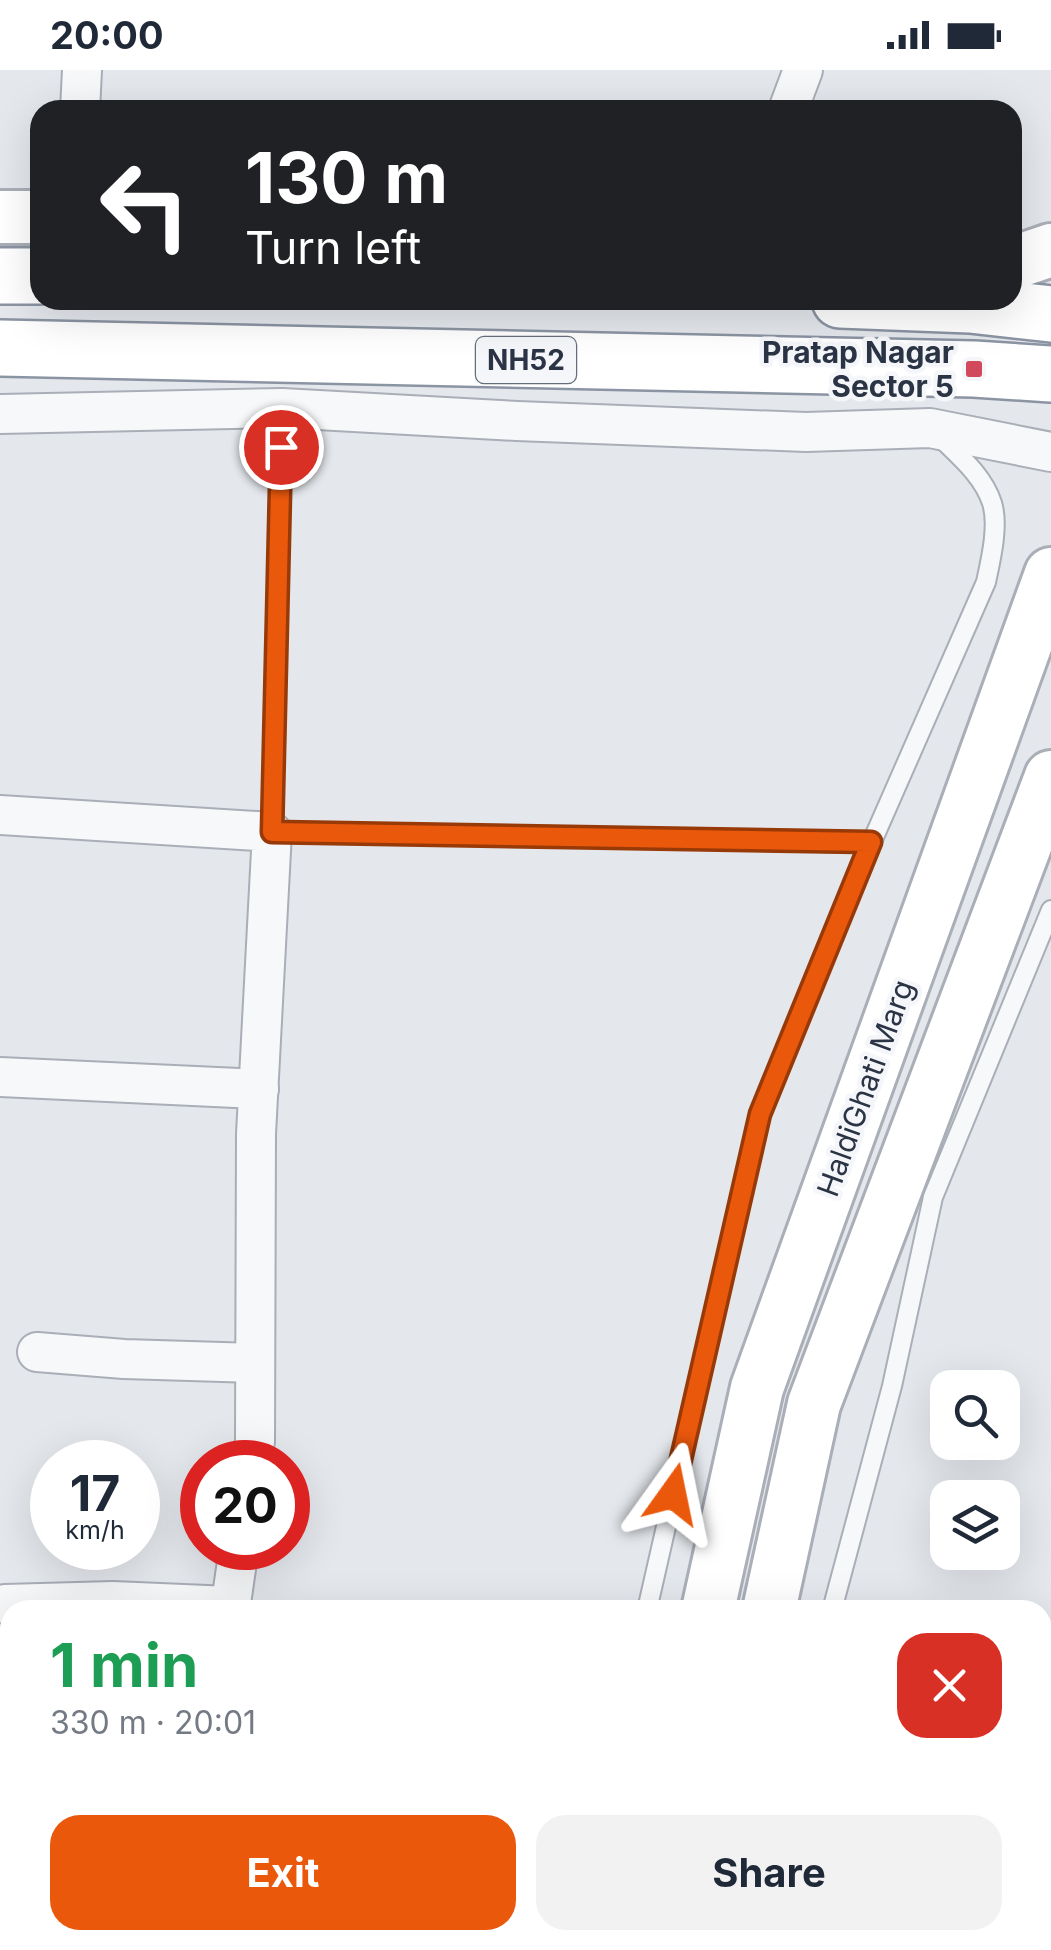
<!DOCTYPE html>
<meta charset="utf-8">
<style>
:root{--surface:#fff;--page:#f2f2f3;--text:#1f2937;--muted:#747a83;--accent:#ea580c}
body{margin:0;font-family:Inter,sans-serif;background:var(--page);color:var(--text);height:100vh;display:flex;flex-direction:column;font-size:38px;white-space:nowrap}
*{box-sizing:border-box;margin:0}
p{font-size:32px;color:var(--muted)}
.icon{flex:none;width:55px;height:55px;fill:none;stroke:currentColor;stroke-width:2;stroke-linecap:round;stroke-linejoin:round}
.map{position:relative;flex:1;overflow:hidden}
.details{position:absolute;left:0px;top:1530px;width:1052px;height:350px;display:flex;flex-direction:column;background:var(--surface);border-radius:30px 30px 0 0;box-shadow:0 10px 40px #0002}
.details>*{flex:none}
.top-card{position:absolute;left:30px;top:30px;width:992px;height:210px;border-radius:30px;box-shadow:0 10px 40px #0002;background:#202124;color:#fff;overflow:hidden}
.fabs{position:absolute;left:930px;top:1300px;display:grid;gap:20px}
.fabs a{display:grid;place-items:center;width:90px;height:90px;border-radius:20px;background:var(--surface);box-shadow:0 10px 40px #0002;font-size:50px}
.speed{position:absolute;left:30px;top:1370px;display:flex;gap:20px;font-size:50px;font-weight:700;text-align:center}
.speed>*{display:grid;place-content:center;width:130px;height:130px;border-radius:50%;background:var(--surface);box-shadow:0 10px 40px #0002;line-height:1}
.speed small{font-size:25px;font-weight:400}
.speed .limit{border:15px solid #d22;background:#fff;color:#111}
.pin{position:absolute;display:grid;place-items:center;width:85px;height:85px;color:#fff;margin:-42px;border:5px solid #fff;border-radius:50%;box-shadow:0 2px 10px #0007}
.me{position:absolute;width:110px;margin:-55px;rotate:12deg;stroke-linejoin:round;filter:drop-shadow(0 0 8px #0008)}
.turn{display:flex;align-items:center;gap:35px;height:210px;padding:0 50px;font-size:45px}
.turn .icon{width:130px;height:130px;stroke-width:2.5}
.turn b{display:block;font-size:70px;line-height:85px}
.round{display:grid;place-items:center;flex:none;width:105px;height:105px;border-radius:30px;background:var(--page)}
.head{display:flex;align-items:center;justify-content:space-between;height:170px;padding:0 50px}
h1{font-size:60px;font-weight:700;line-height:75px;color:#1e9e55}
.primary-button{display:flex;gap:20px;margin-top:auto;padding:20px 50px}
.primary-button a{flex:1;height:115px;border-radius:30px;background:var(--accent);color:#fff;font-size:40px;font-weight:700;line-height:115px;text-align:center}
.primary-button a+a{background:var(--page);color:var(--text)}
.status{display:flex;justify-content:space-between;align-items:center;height:70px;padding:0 50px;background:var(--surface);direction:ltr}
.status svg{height:28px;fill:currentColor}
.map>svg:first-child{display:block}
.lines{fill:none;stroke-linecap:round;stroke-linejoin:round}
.lane-casing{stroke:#a9aeb7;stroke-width:22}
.street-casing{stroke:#a9aeb7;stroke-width:42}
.secondary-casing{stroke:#a9aeb7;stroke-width:58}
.highway-casing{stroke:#8b94a3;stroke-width:60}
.lane{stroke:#f7f8fa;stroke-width:18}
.street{stroke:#f7f8fa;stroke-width:38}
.secondary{stroke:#fff;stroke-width:52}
.highway{stroke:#fff;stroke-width:55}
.route-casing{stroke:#983908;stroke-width:25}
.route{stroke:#ea580c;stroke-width:18}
.poi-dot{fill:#d1495b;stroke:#f4f6f9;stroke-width:4}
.labels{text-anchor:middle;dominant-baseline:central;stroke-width:9;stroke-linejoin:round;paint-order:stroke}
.shield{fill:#f4f6f9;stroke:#676e7b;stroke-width:2.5}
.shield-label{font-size:28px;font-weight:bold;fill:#2b3445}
.poi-label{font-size:30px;font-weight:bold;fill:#2b3445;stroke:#f4f6f9;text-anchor:end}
.street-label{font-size:30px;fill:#2b3445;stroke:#f4f6f9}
</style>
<div class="status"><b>20:00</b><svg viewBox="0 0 49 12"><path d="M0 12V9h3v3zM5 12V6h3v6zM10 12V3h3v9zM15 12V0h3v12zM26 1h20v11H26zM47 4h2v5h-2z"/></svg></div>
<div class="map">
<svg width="1051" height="1880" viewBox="0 0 1051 1880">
<rect width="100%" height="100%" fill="#e4e7ec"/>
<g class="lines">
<defs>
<g id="lane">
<path d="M282 338 272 762 871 773"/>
<path d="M647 1540 760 1044 849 824 986 512C991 489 999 455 992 433 983 405 958 385 938 365"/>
<path d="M832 1540 892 1316 933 1127 1051 840"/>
<path d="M566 1880 569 1870"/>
</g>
<g id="street">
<path d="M80 40 82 0"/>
<path d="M788 40 803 0"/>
<path d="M0 344 282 338 517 351 806 362 930 358 1051 382"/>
<path d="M0 745 272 762 256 1064 255 1371 252 1392"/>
<path d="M0 1007 259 1019"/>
<path d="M37 1282 124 1289 255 1293"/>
<path d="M5 1534 113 1531 230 1536"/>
<path d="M230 1540 239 1478"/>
<path d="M1044 1733 1051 1703"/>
<path d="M0 1781H10"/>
<path d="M770 1870 815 1880"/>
<path d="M200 1880 201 1870"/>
</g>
<g id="secondary">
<path d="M0 147H40"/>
<path d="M1012 190H1022L1051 180"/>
<path d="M708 1540 757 1318 1051 504"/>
<path d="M769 1540 814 1334 1051 707"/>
<path d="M633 1880 635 1870"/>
<path d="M695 1880 697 1870"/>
</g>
<g id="highway">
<path d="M0 206H40"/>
<path d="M840 230 970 235 1051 244"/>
<path d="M0 278 974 299 1051 304"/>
</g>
</defs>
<use href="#lane" class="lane-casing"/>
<use href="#street" class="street-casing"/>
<use href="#secondary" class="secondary-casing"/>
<use href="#highway" class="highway-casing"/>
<use href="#lane" class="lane"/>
<use href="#street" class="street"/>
<use href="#secondary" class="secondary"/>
<use href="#highway" class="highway"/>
</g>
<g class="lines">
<defs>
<path id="route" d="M281 377 272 762 871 772 760 1044 673 1424"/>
</defs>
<use href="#route" class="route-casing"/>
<use href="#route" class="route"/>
</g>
<rect class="poi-dot" x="964" y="289" width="20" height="20" rx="5"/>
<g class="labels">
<rect class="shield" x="476" y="267" width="100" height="46" rx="8"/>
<g class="shield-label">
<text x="526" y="290">NH52</text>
</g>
<g class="poi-label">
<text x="954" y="282">Pratap Nagar<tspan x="954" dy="34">Sector 5</tspan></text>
</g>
<g class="street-label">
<text transform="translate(865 1018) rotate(-70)">HaldiGhati Marg</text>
</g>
</g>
</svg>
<div class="fabs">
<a><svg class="icon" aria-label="search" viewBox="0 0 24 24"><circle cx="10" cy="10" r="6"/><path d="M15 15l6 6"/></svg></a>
<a><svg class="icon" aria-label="layers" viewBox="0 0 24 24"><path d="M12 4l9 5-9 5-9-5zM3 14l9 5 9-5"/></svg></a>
</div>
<div class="speed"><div>17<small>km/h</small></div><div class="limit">20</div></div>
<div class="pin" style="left:281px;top:377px;background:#d93025"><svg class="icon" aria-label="arrive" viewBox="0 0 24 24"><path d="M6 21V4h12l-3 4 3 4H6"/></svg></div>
<svg class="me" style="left:673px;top:1424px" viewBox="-20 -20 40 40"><path d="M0-17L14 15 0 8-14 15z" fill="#ea580c" stroke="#fff" stroke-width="4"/></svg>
<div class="top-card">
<div class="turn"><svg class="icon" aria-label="left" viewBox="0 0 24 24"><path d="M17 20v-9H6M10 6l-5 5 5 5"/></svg><div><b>130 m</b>Turn left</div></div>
</div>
<section class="details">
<div class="head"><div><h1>1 min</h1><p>330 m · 20:01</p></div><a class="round" style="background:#d93025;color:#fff"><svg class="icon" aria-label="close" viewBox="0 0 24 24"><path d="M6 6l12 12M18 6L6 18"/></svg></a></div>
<div class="primary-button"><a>Exit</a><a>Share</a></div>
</section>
</div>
